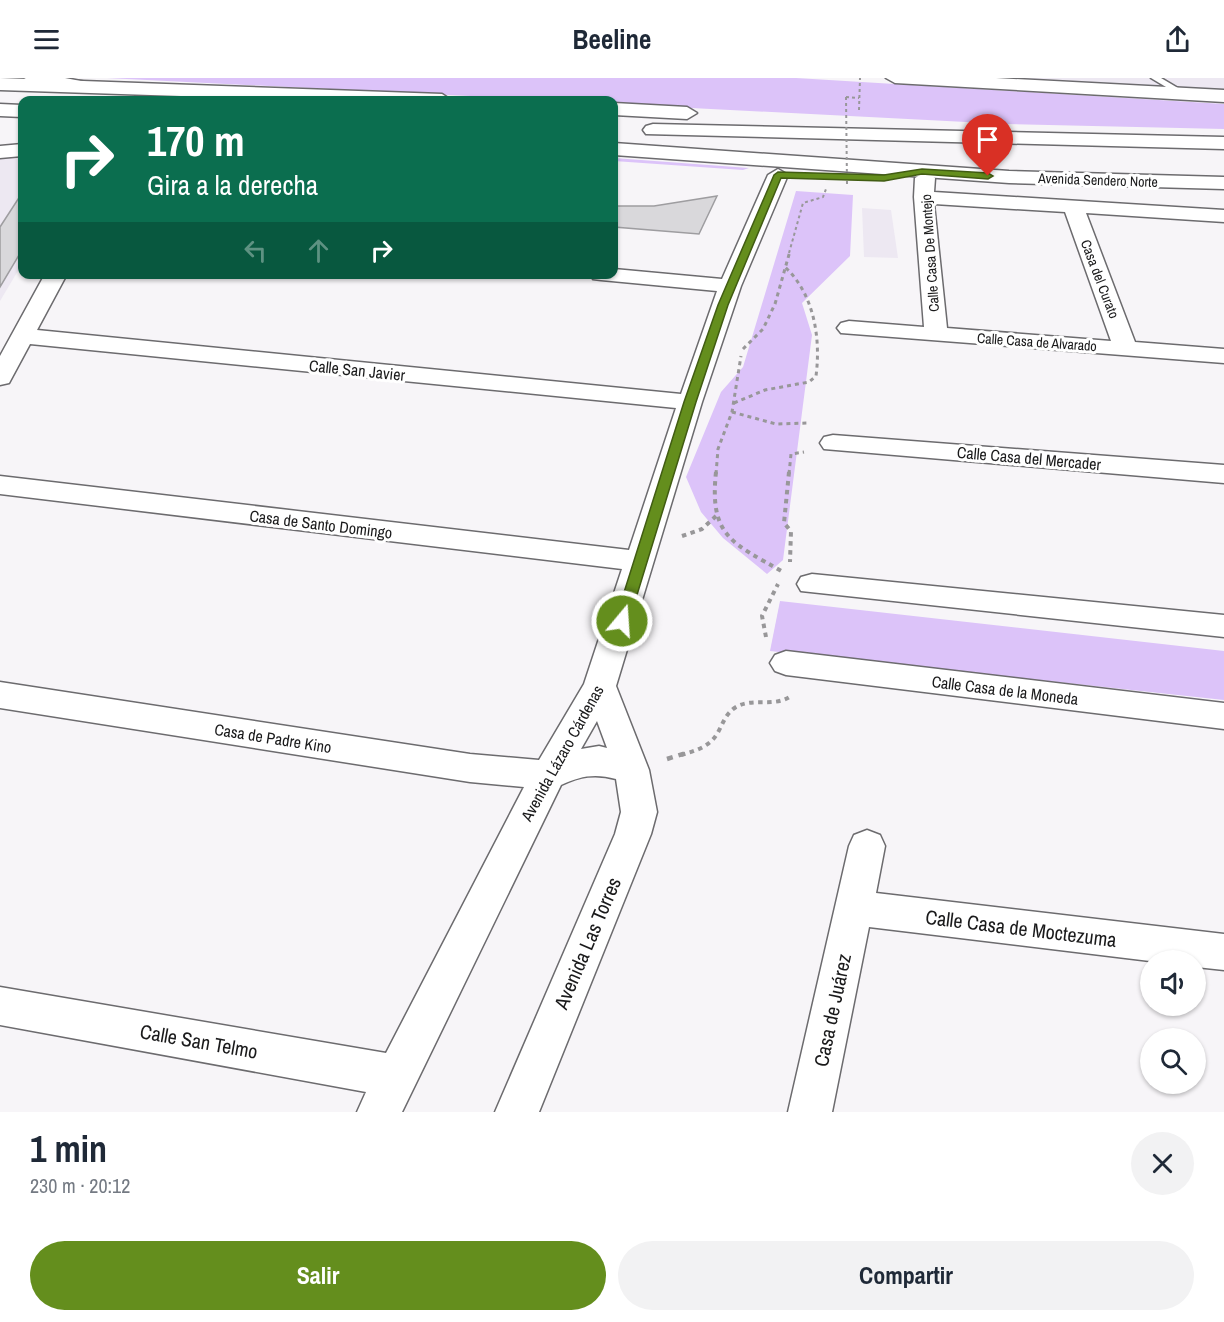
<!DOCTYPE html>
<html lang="es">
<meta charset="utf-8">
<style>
:root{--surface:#fff;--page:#f2f2f3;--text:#1f2937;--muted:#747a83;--accent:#648e1d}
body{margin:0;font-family:"Archivo Narrow",sans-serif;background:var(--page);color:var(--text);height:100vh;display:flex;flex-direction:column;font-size:22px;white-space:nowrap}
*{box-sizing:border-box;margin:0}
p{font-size:20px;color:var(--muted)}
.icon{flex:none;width:33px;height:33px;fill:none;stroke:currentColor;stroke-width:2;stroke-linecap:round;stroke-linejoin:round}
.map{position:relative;height:1034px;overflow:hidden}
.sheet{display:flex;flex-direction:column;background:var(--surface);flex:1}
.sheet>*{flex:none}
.guide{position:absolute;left:18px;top:18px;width:600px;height:183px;border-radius:12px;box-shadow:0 2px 4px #0004;background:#0b6e4f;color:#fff;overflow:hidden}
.tools{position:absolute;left:1140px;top:872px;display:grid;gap:12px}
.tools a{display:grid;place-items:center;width:66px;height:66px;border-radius:50%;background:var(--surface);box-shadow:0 2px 4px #0004;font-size:30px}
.pin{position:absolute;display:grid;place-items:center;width:51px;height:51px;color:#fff;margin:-62px -26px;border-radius:50% 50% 50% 0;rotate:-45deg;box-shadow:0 0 6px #0007}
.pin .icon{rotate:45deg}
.me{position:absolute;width:66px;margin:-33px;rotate:18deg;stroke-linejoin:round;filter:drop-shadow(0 0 4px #0008)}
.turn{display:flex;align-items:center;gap:21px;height:126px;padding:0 30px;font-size:27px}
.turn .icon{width:78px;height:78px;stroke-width:2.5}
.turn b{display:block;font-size:42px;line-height:51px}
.lanes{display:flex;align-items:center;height:57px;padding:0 30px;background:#0003;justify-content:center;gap:30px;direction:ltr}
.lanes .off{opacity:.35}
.round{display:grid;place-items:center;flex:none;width:63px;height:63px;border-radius:32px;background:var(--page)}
.headline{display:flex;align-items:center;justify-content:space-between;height:102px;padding:0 30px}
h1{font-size:36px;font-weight:800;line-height:45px}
.action{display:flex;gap:12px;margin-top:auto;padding:12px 30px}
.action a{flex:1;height:69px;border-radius:36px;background:var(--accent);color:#fff;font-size:24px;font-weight:800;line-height:69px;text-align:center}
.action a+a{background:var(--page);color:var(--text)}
header{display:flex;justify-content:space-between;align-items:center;height:78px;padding:0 30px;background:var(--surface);font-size:27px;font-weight:800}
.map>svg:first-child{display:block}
.built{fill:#ede8f2}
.green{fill:#dcc3f9}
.building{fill:#d9d8db;stroke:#9e9da0;stroke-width:1.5}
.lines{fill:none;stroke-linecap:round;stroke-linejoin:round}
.service-casing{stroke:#6c6b6e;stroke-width:3}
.minor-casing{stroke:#6c6b6e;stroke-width:3}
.tertiary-casing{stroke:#6c6b6e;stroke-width:3}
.primary-casing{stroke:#6c6b6e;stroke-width:3}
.trunk-casing{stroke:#6c6b6e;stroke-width:3}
.path-far3{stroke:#989799;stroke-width:2;stroke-dasharray:3 3;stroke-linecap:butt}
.path-far2{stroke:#989799;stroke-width:3;stroke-dasharray:4 4;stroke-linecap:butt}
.path-far1{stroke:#989799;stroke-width:4;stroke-dasharray:4.5 4.5;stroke-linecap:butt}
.path{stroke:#989799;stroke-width:4.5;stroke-dasharray:6 6;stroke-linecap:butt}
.service{fill:#fff;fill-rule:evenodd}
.minor{fill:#fff;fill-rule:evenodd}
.tertiary{fill:#fff;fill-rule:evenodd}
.primary{fill:#fff;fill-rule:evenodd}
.trunk{fill:#fff;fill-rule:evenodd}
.path-bridge{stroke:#989799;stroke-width:2;stroke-dasharray:3 3;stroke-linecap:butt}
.route{fill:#648e1d;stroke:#415c13;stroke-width:1.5}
.labels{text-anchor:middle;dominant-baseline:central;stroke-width:6;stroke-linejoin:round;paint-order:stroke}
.far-street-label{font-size:14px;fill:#1a1a1b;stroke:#fff}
.street-label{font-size:16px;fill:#1a1a1b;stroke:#fff}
.near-street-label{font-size:20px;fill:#1a1a1b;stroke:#fff}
</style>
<header><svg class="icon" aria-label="menu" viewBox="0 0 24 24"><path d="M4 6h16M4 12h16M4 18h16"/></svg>Beeline<svg class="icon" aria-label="share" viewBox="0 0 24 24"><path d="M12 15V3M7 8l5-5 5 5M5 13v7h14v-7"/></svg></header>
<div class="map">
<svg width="1224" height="1034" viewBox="0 0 1224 1034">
<rect width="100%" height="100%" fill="#f7f5f8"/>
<g class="built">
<path d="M984 0H1224V13Z"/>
<path d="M22 79V186L0 223V81Z"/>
<path d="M862 130 891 132 898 180 864 179Z"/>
</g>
<g class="green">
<path d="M107 0H796L1224 26V51L1005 46 614 26V22H549Z"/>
<path d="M614 80 749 90 743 92 614 83Z"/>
<path d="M796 113 853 117 850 178 802 225 812 257 783 482 767 496 723 460 701 434 686 399 721 314 743 289Z"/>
<path d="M780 523 1224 573V622L770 573Z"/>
</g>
<g class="building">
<path d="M22 115V172L0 209V149Z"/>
<path d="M717 118 699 156 614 149V128H654Z"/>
</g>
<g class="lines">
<defs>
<path id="service" d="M1151 0H1161L1188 16 1181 18Z"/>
<g id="minor">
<path d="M778 91 788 97 741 208 702 324 616 608 649 692 657 734 651 756 539 1034H495L615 756 621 734 616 701C595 695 580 698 561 707L402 1034H357L366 1014 0 947V909L386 975 524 709 470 704 0 630V604L470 676 539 682 584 606 622 491 0 416V398L629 472 676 330 30 266 9 305 0 307V278L45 196H67L37 252 681 316 717 213 601 202 593 201 591 196H614V191L722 201 768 97ZM597 643 607 670 599 668 581 671Z"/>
<path d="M925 94 935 100 934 114 1224 132V144L1086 135 1135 264 1224 271V285L841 255 837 250 841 245 849 243 924 249 914 119 915 100ZM934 126 1065 134 1111 263 947 250Z"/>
<path d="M833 357 1224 387V405L824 371 820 365 824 359Z"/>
<path d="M812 496 1224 537V559L801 513 797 506 801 499Z"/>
<path d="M786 573 1224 625V651L786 597 775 593 770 585 775 577Z"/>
<path d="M867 752 880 757 885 768 876 815 1224 856V892L1196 889V882L1150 883 869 849 832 1034H788L849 768 854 757Z"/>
</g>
<g id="tertiary">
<path d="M24 0H65L86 4 88 8 79 14 33 5Z"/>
<path d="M886 0H996L1224 12V24L895 5Z"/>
</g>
<g id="primary">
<path d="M0 0 442 16 451 22H301L0 12Z"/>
<path d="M614 25 687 29 697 35 687 41 614 37Z"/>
<path d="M0 26 22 27V39L0 38Z"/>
<path d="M653 46 1224 59V71L646 56 643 52 646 48Z"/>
<path d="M614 65 1009 93 1224 99V111L1009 105 614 77Z"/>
</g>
<path id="trunk" d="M22 66V78L0 80V68Z"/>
</defs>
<use href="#service" class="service-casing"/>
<use href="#minor" class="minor-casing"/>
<use href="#tertiary" class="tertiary-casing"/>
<use href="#primary" class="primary-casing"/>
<use href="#trunk" class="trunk-casing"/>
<g class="path-far3">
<path d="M846 19 859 20"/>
<path d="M859 32 860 0"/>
<path d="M789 175 803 125 823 119 826 111"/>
</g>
<g class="path-far2">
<path d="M743 271 763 251 775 226 790 173"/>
<path d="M734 325 765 312 809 304 816 298C821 260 814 216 785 189"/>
<path d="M732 334 776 346 810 345"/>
<path d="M716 396 718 371 732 334 741 278"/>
<path d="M789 396 791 376 804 374"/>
</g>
<g class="path-far1">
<path d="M716 394C709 459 733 465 783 494"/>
<path d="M789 394 784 445 791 453 790 484"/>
<path d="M682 458 702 451 716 438"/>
<path d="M766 559 762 538 778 506"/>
<path d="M681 677C695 673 709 669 717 656 723 646 725 636 736 629 754 619 774 630 791 618"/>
</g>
<path class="path" d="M667 681 686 675"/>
<use href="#service" class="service"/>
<use href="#minor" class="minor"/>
<use href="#tertiary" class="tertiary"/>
<use href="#primary" class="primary"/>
<use href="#trunk" class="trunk"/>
<path class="path-bridge" d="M846 19 847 106"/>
</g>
<path class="route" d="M922 91 988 95 993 98 988 101 922 96 884 103 781 100 728 227 696 324 629 543 627 547H617L615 543 684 324 718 227 774 97 778 94 884 97Z"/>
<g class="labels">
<g class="far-street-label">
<text transform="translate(1098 102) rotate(2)">Avenida Sendero Norte</text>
<text transform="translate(930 175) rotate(-94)">Calle Casa De Montejo</text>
<text transform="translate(1100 201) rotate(69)">Casa del Curato</text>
<text transform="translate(1037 264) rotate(4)">Calle Casa de Alvarado</text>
</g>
<g class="street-label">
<text transform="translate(357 292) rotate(6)">Calle San Javier</text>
<text transform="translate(1029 380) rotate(5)">Calle Casa del Mercader</text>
<text transform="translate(321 446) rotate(7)">Casa de Santo Domingo</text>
<text transform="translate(1005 612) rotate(7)">Calle Casa de la Moneda</text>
<text transform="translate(273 660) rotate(9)">Casa de Padre Kino</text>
<text transform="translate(562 675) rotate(-61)">Avenida Lázaro Cárdenas</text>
</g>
<g class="near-street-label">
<text transform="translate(1021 850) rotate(7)">Calle Casa de Moctezuma</text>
<text transform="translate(587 865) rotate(-67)">Avenida Las Torres</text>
<text transform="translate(832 932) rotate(-78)">Casa de Juárez</text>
<text transform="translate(199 963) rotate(10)">Calle San Telmo</text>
</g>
</g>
</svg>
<div class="tools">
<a><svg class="icon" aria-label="sound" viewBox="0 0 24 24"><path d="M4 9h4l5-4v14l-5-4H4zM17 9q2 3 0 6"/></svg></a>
<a><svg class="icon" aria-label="search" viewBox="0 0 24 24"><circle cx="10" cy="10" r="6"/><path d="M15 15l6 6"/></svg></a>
</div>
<div class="pin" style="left:988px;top:98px;background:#d93025"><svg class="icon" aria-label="arrive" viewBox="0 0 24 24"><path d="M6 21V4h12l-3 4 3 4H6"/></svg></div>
<svg class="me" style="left:622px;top:543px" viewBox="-20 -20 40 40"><circle r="17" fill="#648e1d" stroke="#fff" stroke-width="3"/><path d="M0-11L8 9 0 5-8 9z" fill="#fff"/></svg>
<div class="guide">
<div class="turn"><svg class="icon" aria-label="right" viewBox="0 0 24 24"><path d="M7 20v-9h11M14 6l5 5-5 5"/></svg><div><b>170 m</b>Gira a la derecha</div></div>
<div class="lanes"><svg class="icon off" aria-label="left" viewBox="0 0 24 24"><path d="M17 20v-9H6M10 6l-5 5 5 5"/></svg><svg class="icon off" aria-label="ahead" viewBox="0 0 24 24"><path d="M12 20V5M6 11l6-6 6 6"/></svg><svg class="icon" aria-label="right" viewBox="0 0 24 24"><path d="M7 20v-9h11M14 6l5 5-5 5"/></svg></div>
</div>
</div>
<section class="sheet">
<div class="headline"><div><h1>1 min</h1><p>230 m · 20:12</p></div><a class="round"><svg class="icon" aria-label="close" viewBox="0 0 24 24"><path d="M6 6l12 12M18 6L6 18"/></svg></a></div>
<div class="action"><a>Salir</a><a>Compartir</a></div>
</section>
